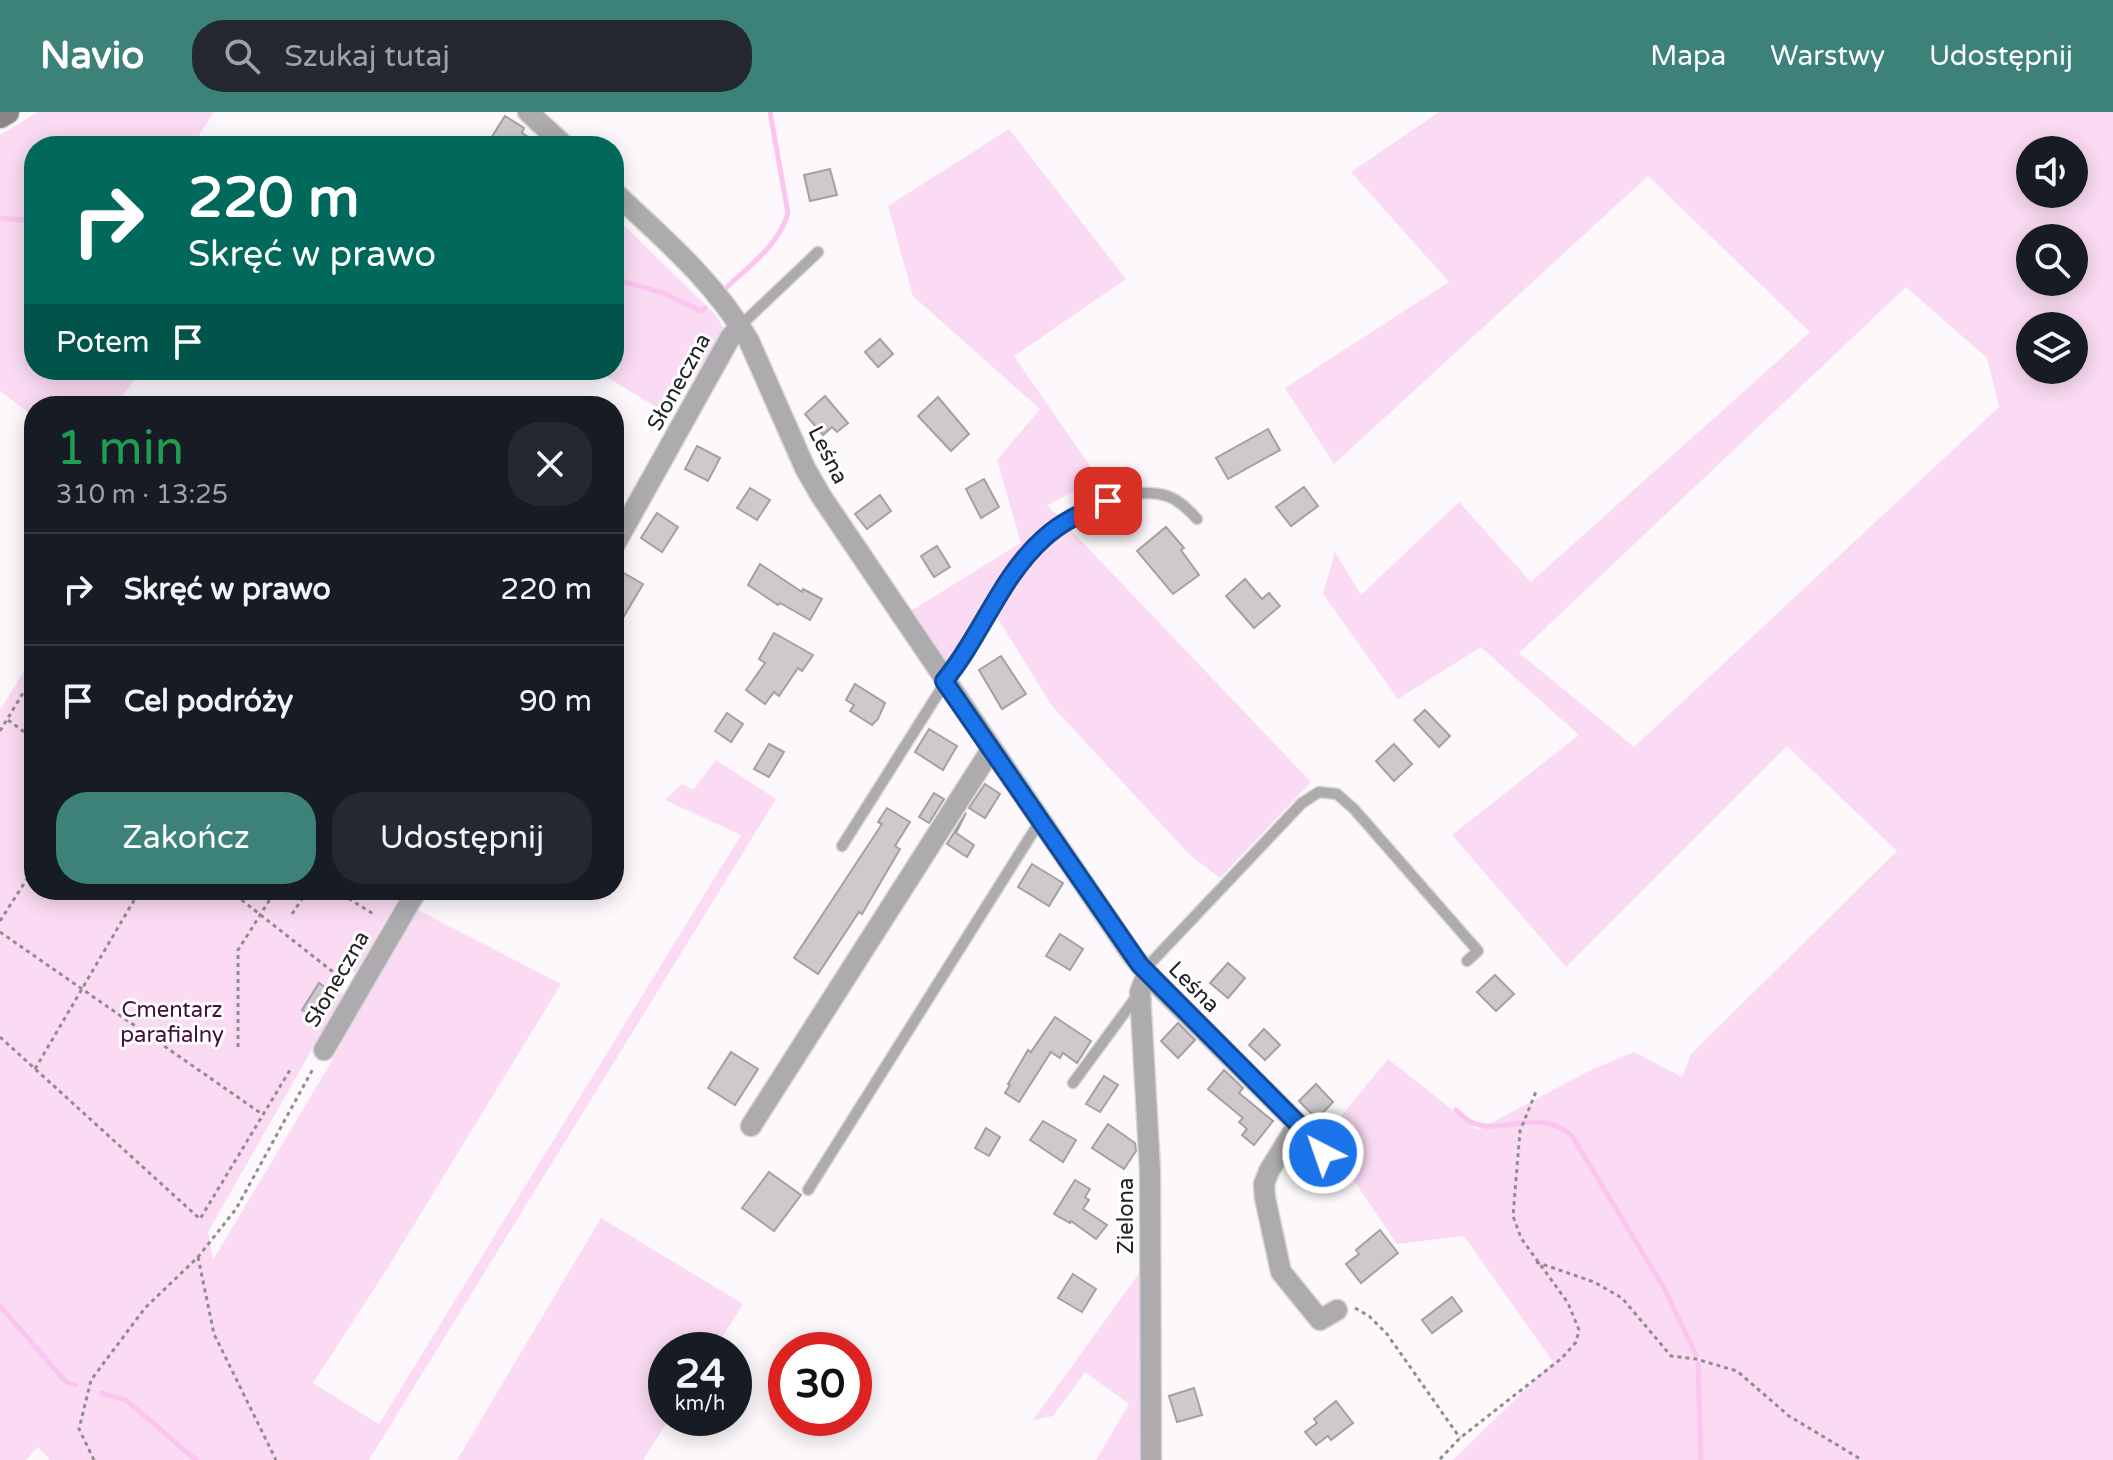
<!DOCTYPE html>
<html lang="pl">
<meta charset="utf-8">
<style>
:root{--surface:#171b24;--page:#242831;--text:#f1f3f6;--muted:#9ea1a6;--line:#363941;--accent:#3d8279}
body{margin:0;font-family:"Varela Round",sans-serif;background:var(--page);color:var(--text);height:100vh;display:flex;flex-direction:column;font-size:30px;white-space:nowrap}
*{box-sizing:border-box;margin:0}
p{font-size:26px;color:var(--muted)}
.icon{flex:none;width:44px;height:44px;fill:none;stroke:currentColor;stroke-width:2;stroke-linecap:round;stroke-linejoin:round}
.map{position:relative;flex:1;overflow:hidden}
.sheet{position:absolute;left:24px;top:284px;width:600px;height:504px;display:flex;flex-direction:column;background:var(--surface);border-radius:32px;box-shadow:0 4px 20px #0003}
.sheet>*{flex:none}
.hud{position:absolute;left:24px;top:24px;width:600px;height:244px;border-radius:32px;box-shadow:0 4px 20px #0003;background:#00695c;color:#fff;overflow:hidden}
.controls{position:absolute;left:2016px;top:24px;display:grid;gap:16px}
.controls a{display:grid;place-items:center;width:72px;height:72px;border-radius:50%;background:var(--surface);box-shadow:0 4px 20px #0003;font-size:40px}
.speed{position:absolute;left:648px;top:1220px;display:flex;gap:16px;font-size:40px;font-weight:700;text-align:center}
.speed>*{display:grid;place-content:center;width:104px;height:104px;border-radius:50%;background:var(--surface);box-shadow:0 4px 20px #0003;line-height:1}
.speed small{font-size:20px;font-weight:400}
.speed .limit{border:12px solid #d22;background:#fff;color:#111}
.pin{position:absolute;display:grid;place-items:center;width:68px;height:68px;color:#fff;margin:-34px;border-radius:16px;box-shadow:0 4px 12px #0006}
.me{position:absolute;width:88px;margin:-44px;rotate:319deg;stroke-linejoin:round;filter:drop-shadow(0 0 6px #0008)}
.turn{display:flex;align-items:center;gap:28px;height:168px;padding:0 32px;font-size:36px}
.turn .icon{width:104px;height:104px;stroke-width:2.5}
.turn b{display:block;font-size:56px;line-height:68px}
.then{display:flex;align-items:center;height:76px;padding:0 32px;background:#0003;gap:16px;font-size:30px}
.round{display:grid;place-items:center;flex:none;width:84px;height:84px;border-radius:32px;background:var(--page)}
.summary{display:flex;align-items:center;justify-content:space-between;height:136px;padding:0 32px}
h1{font-size:48px;font-weight:600;line-height:60px;color:#1e9e55}
.action{display:flex;gap:16px;margin-top:auto;padding:16px 32px}
.action a{flex:1;height:92px;border-radius:32px;background:var(--accent);color:#fff;font-size:32px;font-weight:600;line-height:92px;text-align:center}
.action a+a{background:var(--page);color:var(--text)}
ul{padding:0;list-style:none}
li{display:flex;align-items:center;gap:24px;height:112px;padding:0 32px;border-top:2px solid var(--line)}
li div{flex:1}
li b{display:block;font-size:30px}
li em{font-style:normal}
header{display:flex;align-items:center;gap:48px;box-sizing:border-box;height:112px;padding:0 40px;background:var(--accent);color:#fff}
header strong{font-size:38px}
nav{display:flex;gap:44px;margin-inline-start:auto;font-size:28px}
.search{width:560px;height:72px;background:var(--page);display:flex;align-items:center;gap:20px;box-sizing:border-box;padding:0 28px;border-radius:32px;color:var(--muted);font-size:30px}
.map>svg:first-child{display:block}
.green{fill:#fbdbf3;fill-rule:evenodd}
.lines{fill:none;stroke-linecap:round;stroke-linejoin:round}
.stream{stroke:#fbc5ef;stroke-width:5}
.building{fill:#cdc9cc;stroke:#a4a0a3;stroke-width:2}
.lane-casing{stroke:#d9d6d8;stroke-width:13}
.street-casing{stroke:#d9d6d8;stroke-width:23}
.secondary-casing{stroke:#d9d6d8;stroke-width:27}
.path{stroke:#8f8d8f;stroke-width:3;stroke-dasharray:4 4;stroke-linecap:butt}
.lane{stroke:#adabad;stroke-width:10}
.street{stroke:#adabad;stroke-width:20}
.secondary{stroke:#898688;stroke-width:24}
.route-casing{stroke:#114b97;stroke-width:20}
.route{stroke:#1a73e8;stroke-width:14}
.labels{text-anchor:middle;dominant-baseline:central;stroke-width:6;stroke-linejoin:round;paint-order:stroke}
.street-label{font-size:22px;fill:#222122;stroke:#fff}
.park-label{font-size:22px;fill:#450c3e;stroke:#fff}
</style>
<header>
<strong>Navio</strong>
<div class="search"><svg class="icon" aria-label="search" viewBox="0 0 24 24"><circle cx="10" cy="10" r="6"/><path d="M15 15l6 6"/></svg>Szukaj tutaj</div>
<nav><a>Mapa</a><a>Warstwy</a><a>Udostępnij</a></nav>
</header>
<div class="map">
<svg width="2113" height="1348" viewBox="0 0 2113 1348">
<rect width="100%" height="100%" fill="#fcf8fb"/>
<g class="green">
<path d="M38 0H214L192 34H34V258H141L116 294H34V305L0 279V23Z"/>
<path d="M1439 0H2113V1348H1453L1553 1250 1464 1124 1397 1132 1324 1025 1388 947 1478 1018 1591 958 1634 940 1682 965 1691 942 1897 739 1787 634 1566 855 1452 723 1579 623 1481 535 1398 587 1323 482 1335 440 1361 483 1459 390 1531 470 1810 220 1648 64 1334 352 1285 276 1449 170 1351 60ZM2030 38H2074V82H2030ZM2030 126H2074V170H2030ZM1906 175 1987 246 1999 295 1634 635 1519 541ZM2030 214H2074V258H2030Z"/>
<path d="M1009 17 1126 167 1014 244 1099 367 1047 393 1311 670 1220 766 1190 743 1052 594 997 505 935 568 896 508 1021 431 997 348 1040 297 913 184 888 94Z"/>
<path d="M614 104 716 203 725 219 668 302 595 258H614Z"/>
<path d="M34 543V778H403L356 860 345 863 338 870 343 883 208 1120 213 1148 330 952 414 796 561 872 387 1157 313 1271 379 1312 741 723 665 688 682 672 693 678 716 648 776 687 369 1348H50L38 1335 26 1348H0V598Z"/>
<path d="M601 1106 743 1192 714 1238H666V1306H670L643 1348H457Z"/>
<path d="M1140 1160 1144 1262 1142 1348H1096L1129 1292 1085 1260 1053 1304 1033 1308Z"/>
</g>
<g class="lines">
<g class="stream">
<path d="M0 106 34 109"/>
<path d="M614 167 663 181 701 199 705 196"/>
<path d="M725 177C749 154 779 133 788 101L770 0"/>
<path d="M1456 998C1460 1001 1466 1008 1471 1010 1502 1025 1537 993 1572 1024L1665 1178 1696 1243"/>
<path d="M0 1194 66 1270 75 1273"/>
<path d="M1698 1252 1701 1348"/>
<path d="M101 1281 126 1288 196 1348"/>
</g>
</g>
<g class="building">
<path d="M505 4 524 16 522 21 542 34H486Z"/>
<path d="M830 57 837 83 810 89 804 63Z"/>
<path d="M880 227 893 242 878 255 865 240Z"/>
<path d="M825 284 848 311 837 320 832 315 823 323 805 302Z"/>
<path d="M938 285 969 322 951 339 918 304Z"/>
<path d="M1268 317 1280 338 1228 367 1216 346Z"/>
<path d="M697 334 720 346 708 369 685 357Z"/>
<path d="M984 367 999 395 981 406 966 377Z"/>
<path d="M1304 375 1318 394 1291 414 1276 395Z"/>
<path d="M750 376 770 388 757 408 737 396Z"/>
<path d="M880 383 891 399 867 417 855 402Z"/>
<path d="M657 401 678 415 662 440 641 426Z"/>
<path d="M1166 415 1184 436 1181 438 1199 463 1173 482 1137 439Z"/>
<path d="M937 434 950 455 934 465 921 444Z"/>
<path d="M760 452 802 480 803 477 822 487 810 508 780 491 778 493 748 473Z"/>
<path d="M622 460 643 472 614 521V472Z"/>
<path d="M1245 467 1262 487 1269 481 1280 494 1254 516 1226 484Z"/>
<path d="M774 521 813 543 802 559 798 556 779 584 774 580 765 592 746 578 765 551 759 547Z"/>
<path d="M1001 544 1026 582 1002 597 979 558Z"/>
<path d="M855 572 885 591 878 607 872 613 850 599 854 593 846 588Z"/>
<path d="M1425 598 1450 624 1439 635 1414 608Z"/>
<path d="M727 601 743 612 731 630 715 619Z"/>
<path d="M929 617 957 634 943 658 915 640Z"/>
<path d="M769 632 784 640 769 665 754 657Z"/>
<path d="M1394 632 1412 652 1394 669 1376 649Z"/>
<path d="M985 672 1000 682 985 706 969 696Z"/>
<path d="M934 681 944 687 929 711 919 705Z"/>
<path d="M887 696 910 710 895 734 900 737 862 802 859 800 818 862 794 846 882 712 878 710Z"/>
<path d="M966 701 956 721 974 733 967 745 947 732Z"/>
<path d="M1032 752 1063 771 1049 794 1018 775Z"/>
<path d="M1060 822 1083 837 1070 858 1046 844Z"/>
<path d="M1228 851 1245 866 1228 886 1210 871Z"/>
<path d="M1495 863 1514 882 1496 899 1477 880Z"/>
<path d="M319 871 336 882 320 909 302 898Z"/>
<path d="M1055 905 1091 929 1077 951 1063 941 1060 946 1051 940 1019 990 1005 981 1010 973 1008 972 1028 938 1031 940Z"/>
<path d="M1178 911 1195 928 1178 946 1161 929Z"/>
<path d="M1264 917 1280 933 1265 948 1249 933Z"/>
<path d="M731 940 758 957 735 993 708 976Z"/>
<path d="M1224 958 1243 976 1239 981 1273 1009 1254 1033 1242 1023 1247 1017 1239 1010 1243 1006 1208 977Z"/>
<path d="M1104 964 1118 973 1100 1000 1086 992Z"/>
<path d="M1316 972 1333 990 1317 1007 1299 989Z"/>
<path d="M1043 1009 1076 1028 1063 1050 1030 1028Z"/>
<path d="M1108 1012 1135 1031 1136 1039 1124 1057 1092 1036Z"/>
<path d="M986 1016 1000 1025 989 1044 975 1036Z"/>
<path d="M769 1060 801 1083 774 1119 742 1096Z"/>
<path d="M1075 1068 1090 1077 1085 1085 1089 1088 1083 1097 1107 1113 1096 1127 1071 1109 1070 1111 1054 1102Z"/>
<path d="M1380 1118 1398 1141 1361 1171 1346 1152 1359 1142 1356 1138Z"/>
<path d="M1073 1162 1096 1177 1082 1200 1058 1186Z"/>
<path d="M1452 1185 1462 1199 1432 1221 1422 1208Z"/>
<path d="M1194 1276 1202 1303 1177 1310 1169 1284Z"/>
<path d="M1336 1289 1353 1311 1331 1328 1328 1324 1316 1333 1305 1320 1317 1311 1314 1307Z"/>
</g>
<g class="lines">
<defs>
<g id="lane">
<path d="M740 214 818 140"/>
<path d="M842 734 994 493C1008 471 1023 447 1042 428 1068 401 1130 372 1167 384 1179 388 1188 397 1197 407"/>
<path d="M1144 858 1302 691 1319 680 1337 682 1354 697 1478 839 1467 849"/>
<path d="M1073 971 1139 881"/>
<path d="M808 1078 1040 709"/>
</g>
<g id="street">
<path d="M528 0 565 34"/>
<path d="M614 80C663 126 715 170 749 229L805 356 821 384 1132 843 1155 870 1316 1030 1323 1041"/>
<path d="M614 434 730 226 740 214"/>
<path d="M1147 862 1140 880 1150 1058 1151 1348"/>
<path d="M324 938 417 778"/>
<path d="M1298 1012 1269 1059 1264 1072 1265 1086 1281 1160 1320 1208 1337 1198"/>
<path d="M751 1014 991 638"/>
</g>
<path id="secondary" d="M0 4 7 0"/>
</defs>
<use href="#lane" class="lane-casing"/>
<use href="#street" class="street-casing"/>
<use href="#secondary" class="secondary-casing"/>
<g class="path">
<path d="M8 608 34 627"/>
<path d="M0 619 34 563"/>
<path d="M229 778 342 867"/>
<path d="M335 778 375 803"/>
<path d="M292 802 308 778"/>
<path d="M0 809 34 756"/>
<path d="M0 820 262 1002"/>
<path d="M0 925 200 1107 290 958"/>
<path d="M238 935V838L276 778"/>
<path d="M35 957 140 778"/>
<path d="M198 1145 214 1222 276 1348"/>
<path d="M1536 1150 1594 1170 1622 1186 1671 1244 1696 1247 1737 1259 1789 1304 1862 1348"/>
<path d="M1355 1196 1369 1204 1387 1222 1460 1326"/>
<path d="M1440 1347 1460 1326 1562 1246 1576 1230 1579 1218 1568 1191 1521 1126 1513 1104 1520 1019 1537 977"/>
<path d="M94 1348 79 1317 91 1268 145 1196 198 1145 236 1097 314 955"/>
</g>
<use href="#lane" class="lane"/>
<use href="#street" class="street"/>
<use href="#secondary" class="secondary"/>
</g>
<g class="lines">
<defs>
<path id="route" d="M1108 389C1086 399 1062 409 1044 426 1000 465 981 525 944 569L1140 853 1316 1030 1323 1041"/>
</defs>
<use href="#route" class="route-casing"/>
<use href="#route" class="route"/>
</g>
<g class="labels">
<g class="street-label">
<text transform="translate(679 270) rotate(-61)">Słoneczna</text>
<text transform="translate(828 343) rotate(63)">Leśna</text>
<text transform="translate(337 867) rotate(-60)">Słoneczna</text>
<text transform="translate(1194 875) rotate(45)">Leśna</text>
<text transform="translate(1126 1104) rotate(-90)">Zielona</text>
</g>
<g class="park-label">
<text x="172" y="898">Cmentarz<tspan x="172" dy="25">parafialny</tspan></text>
</g>
</g>
</svg>
<div class="controls">
<a><svg class="icon" aria-label="sound" viewBox="0 0 24 24"><path d="M4 9h4l5-4v14l-5-4H4zM17 9q2 3 0 6"/></svg></a>
<a><svg class="icon" aria-label="search" viewBox="0 0 24 24"><circle cx="10" cy="10" r="6"/><path d="M15 15l6 6"/></svg></a>
<a><svg class="icon" aria-label="layers" viewBox="0 0 24 24"><path d="M12 4l9 5-9 5-9-5zM3 14l9 5 9-5"/></svg></a>
</div>
<div class="speed"><div>24<small>km/h</small></div><div class="limit">30</div></div>
<div class="pin" style="left:1108px;top:389px;background:#d93025"><svg class="icon" aria-label="arrive" viewBox="0 0 24 24"><path d="M6 21V4h12l-3 4 3 4H6"/></svg></div>
<svg class="me" style="left:1323px;top:1041px" viewBox="-20 -20 40 40"><circle r="17" fill="#1a73e8" stroke="#fff" stroke-width="3"/><path d="M0-11L8 9 0 5-8 9z" fill="#fff"/></svg>
<div class="hud">
<div class="turn"><svg class="icon" aria-label="right" viewBox="0 0 24 24"><path d="M7 20v-9h11M14 6l5 5-5 5"/></svg><div><b>220 m</b>Skręć w prawo</div></div>
<div class="then">Potem<svg class="icon" aria-label="arrive" viewBox="0 0 24 24"><path d="M6 21V4h12l-3 4 3 4H6"/></svg></div>
</div>
<section class="sheet">
<div class="summary"><div><h1>1 min</h1><p>310 m · 13:25</p></div><a class="round"><svg class="icon" aria-label="close" viewBox="0 0 24 24"><path d="M6 6l12 12M18 6L6 18"/></svg></a></div>
<ul>
<li><svg class="icon" aria-label="right" viewBox="0 0 24 24"><path d="M7 20v-9h11M14 6l5 5-5 5"/></svg><div><b>Skręć w prawo</b></div><em>220 m</em></li>
<li><svg class="icon" aria-label="arrive" viewBox="0 0 24 24"><path d="M6 21V4h12l-3 4 3 4H6"/></svg><div><b>Cel podróży</b></div><em>90 m</em></li>
</ul>
<div class="action"><a>Zakończ</a><a>Udostępnij</a></div>
</section>
</div>
